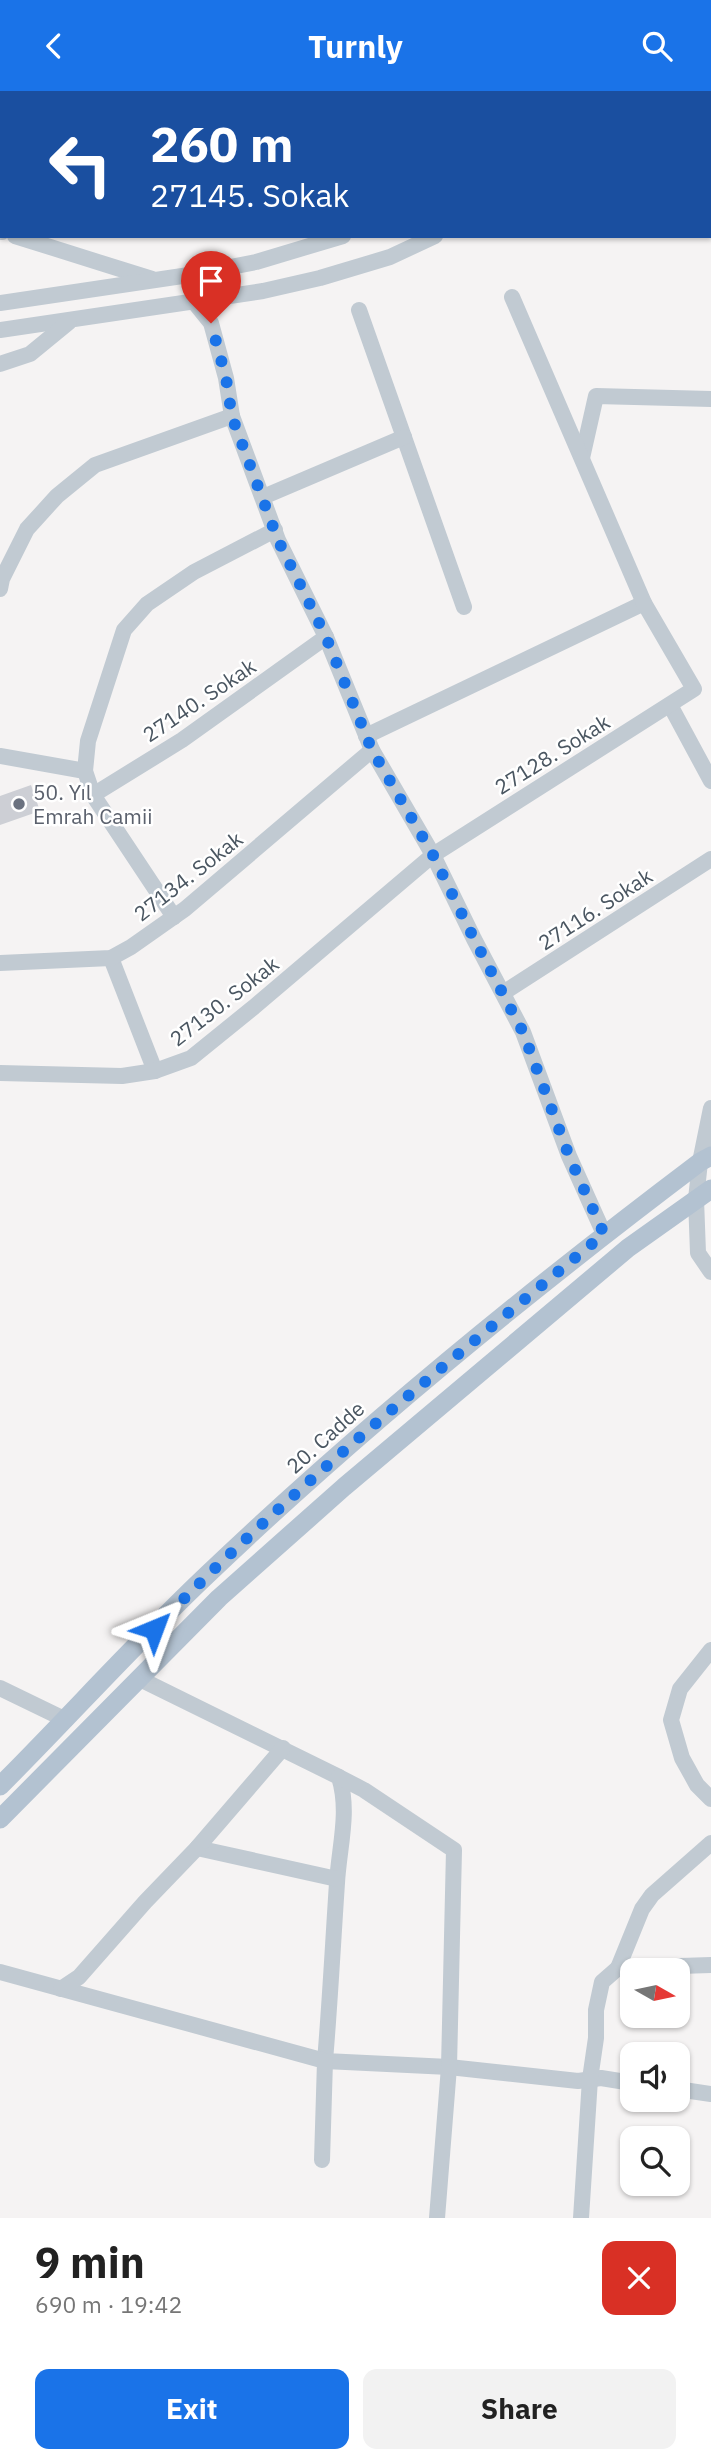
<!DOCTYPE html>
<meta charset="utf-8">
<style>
:root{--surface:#fff;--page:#f2f2f2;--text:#222;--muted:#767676;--accent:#1a73e8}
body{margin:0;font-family:"IBM Plex Sans",sans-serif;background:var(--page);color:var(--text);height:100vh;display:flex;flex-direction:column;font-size:26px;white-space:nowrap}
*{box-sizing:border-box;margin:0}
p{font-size:23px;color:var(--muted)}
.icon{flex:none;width:38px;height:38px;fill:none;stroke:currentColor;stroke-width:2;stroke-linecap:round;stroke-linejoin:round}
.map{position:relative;height:2127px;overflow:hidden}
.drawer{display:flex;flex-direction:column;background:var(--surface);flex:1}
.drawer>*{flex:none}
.hud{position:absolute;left:0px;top:0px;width:712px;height:147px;box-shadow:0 2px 5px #0004;background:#1a4fa0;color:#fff;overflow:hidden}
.needle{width:46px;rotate:99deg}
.buttons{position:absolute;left:620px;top:1867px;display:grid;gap:14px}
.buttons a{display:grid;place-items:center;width:70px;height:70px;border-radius:14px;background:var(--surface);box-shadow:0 2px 5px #0004;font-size:35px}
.pin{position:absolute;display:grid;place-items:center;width:60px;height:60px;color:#fff;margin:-72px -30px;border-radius:50% 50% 50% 0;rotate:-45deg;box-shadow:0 0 7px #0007}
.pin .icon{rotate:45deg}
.me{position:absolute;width:77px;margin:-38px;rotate:44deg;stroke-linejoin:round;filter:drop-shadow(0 0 5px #0008)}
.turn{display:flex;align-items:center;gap:24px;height:147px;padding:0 35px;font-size:32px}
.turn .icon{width:91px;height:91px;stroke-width:2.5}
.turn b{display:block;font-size:49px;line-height:60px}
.round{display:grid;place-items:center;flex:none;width:74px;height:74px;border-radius:14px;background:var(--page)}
.head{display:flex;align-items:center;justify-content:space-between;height:119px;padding:0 35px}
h1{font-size:42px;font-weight:700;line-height:52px}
.cta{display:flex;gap:14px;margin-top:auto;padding:14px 35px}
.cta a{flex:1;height:80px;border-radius:14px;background:var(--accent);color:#fff;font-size:28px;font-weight:700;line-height:80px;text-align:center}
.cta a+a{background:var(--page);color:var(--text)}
header{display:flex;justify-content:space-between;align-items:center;height:91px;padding:0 35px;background:var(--accent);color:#fff;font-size:32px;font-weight:700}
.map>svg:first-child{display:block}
.building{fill:#cdcfd5}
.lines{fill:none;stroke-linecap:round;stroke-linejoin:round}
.minor{stroke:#c1cad2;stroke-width:16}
.major{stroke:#b3c2d1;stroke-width:19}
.route{stroke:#1a73e8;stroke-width:12;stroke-dasharray:0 21.6}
.worship-dot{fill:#6b7280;stroke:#fff;stroke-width:2.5}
.labels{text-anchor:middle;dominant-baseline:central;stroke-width:5;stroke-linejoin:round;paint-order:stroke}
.street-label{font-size:21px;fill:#4a5661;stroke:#fff}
.worship-label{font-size:21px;fill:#5b616d;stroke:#fff;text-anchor:start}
</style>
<header><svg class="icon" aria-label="back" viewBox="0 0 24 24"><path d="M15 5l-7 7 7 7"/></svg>Turnly<svg class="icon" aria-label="search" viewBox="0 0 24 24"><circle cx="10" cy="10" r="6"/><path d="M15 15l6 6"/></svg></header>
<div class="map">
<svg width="711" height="2127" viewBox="0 0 711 2127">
<rect width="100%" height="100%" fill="#f5f3f3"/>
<path class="building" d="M31 694 40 720 0 734V705Z"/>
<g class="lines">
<g class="minor">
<path d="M193 0 197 2"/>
<path d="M646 0 647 2"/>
<path d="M664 2 667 0"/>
<path d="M710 2H711"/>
<path d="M0 141H2"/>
<path d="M15 145 152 188"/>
<path d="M194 211 211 232 226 287 232 325 278 449 326 546 372 659 433 764 474 848 523 941 569 1065 604 1143"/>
<path d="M0 212 189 184 256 171 343 145"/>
<path d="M359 219 464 516"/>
<path d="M0 239 263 200 320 187 390 166 435 145"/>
<path d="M0 273 30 263 69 231"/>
<path d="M582 367 596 305 711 308"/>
<path d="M263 406 404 346"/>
<path d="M0 498 2 488 27 438 57 405 95 374 232 325"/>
<path d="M670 614 711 690"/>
<path d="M366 645 644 512"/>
<path d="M0 665 85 680"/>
<path d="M93 704 182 649 326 546"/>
<path d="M174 826 93 704 85 680 88 650 124 539 147 513 194 481 275 439"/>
<path d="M111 867 155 980"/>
<path d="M0 872 111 867 131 856 185 818 372 659"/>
<path d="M503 902 711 768"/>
<path d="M0 982 122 985 155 980 191 967 254 916 433 764 694 598 644 512 512 206"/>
<path d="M711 1017 700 1071 696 1108 698 1162 711 1181"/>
<path d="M711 1559 680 1598 671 1629 682 1667 697 1694 711 1708"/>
<path d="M140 1588 339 1686C350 1721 339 1756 337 1792 333 1851 330 1911 325 1970L449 1976 578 1990 601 1987 632 1992"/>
<path d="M0 1597 66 1629"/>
<path d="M339 1686 364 1699 454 1759 449 1976 437 2127"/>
<path d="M711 1752 652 1804 642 1818 618 1877 711 1874"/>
<path d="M197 1757 337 1788"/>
<path d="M0 1881 325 1970 322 2069"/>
<path d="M61 1898 79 1886 145 1811 197 1757 283 1657"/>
<path d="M677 1998 711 2003"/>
<path d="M581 2127 590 1988 596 1947V1919L602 1891 618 1877"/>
</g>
<g class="major">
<path d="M0 1695C70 1625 136 1551 208 1483 363 1335 529 1200 700 1071L711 1065"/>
<path d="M0 1728 219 1507 344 1396 628 1157 711 1098"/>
</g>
</g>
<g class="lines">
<path class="route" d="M154 1538C293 1395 450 1270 604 1143L569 1065 523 941 474 848 433 764 372 659 326 546 278 449 232 326 226 287 211 232"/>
</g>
<circle class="worship-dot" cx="19" cy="713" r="7"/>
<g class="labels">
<g class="street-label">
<text transform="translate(199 609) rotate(-34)">27140. Sokak</text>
<text transform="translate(552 663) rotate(-32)">27128. Sokak</text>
<text transform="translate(188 785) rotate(-38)">27134. Sokak</text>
<text transform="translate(595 818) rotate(-33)">27116. Sokak</text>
<text transform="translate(224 910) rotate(-38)">27130. Sokak</text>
<text transform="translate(325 1346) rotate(-42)">20. Cadde</text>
</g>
<g class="worship-label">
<text x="33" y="701">50. Yıl<tspan x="33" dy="24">Emrah Camii</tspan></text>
</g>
</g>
</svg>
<div class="buttons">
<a><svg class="needle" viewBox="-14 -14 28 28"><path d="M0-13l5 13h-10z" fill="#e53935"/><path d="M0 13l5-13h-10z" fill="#767676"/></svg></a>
<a><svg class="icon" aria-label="sound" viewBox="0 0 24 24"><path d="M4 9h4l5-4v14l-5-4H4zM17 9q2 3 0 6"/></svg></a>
<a><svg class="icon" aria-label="search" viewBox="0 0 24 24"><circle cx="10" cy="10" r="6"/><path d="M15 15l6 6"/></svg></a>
</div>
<div class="pin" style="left:211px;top:232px;background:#d93025"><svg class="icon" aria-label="arrive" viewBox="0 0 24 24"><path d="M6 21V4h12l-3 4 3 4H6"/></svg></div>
<svg class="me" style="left:154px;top:1538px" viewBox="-20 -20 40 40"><path d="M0-17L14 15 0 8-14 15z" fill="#1a73e8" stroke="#fff" stroke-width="4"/></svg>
<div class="hud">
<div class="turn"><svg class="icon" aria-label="left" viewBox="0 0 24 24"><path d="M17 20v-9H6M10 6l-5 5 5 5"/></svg><div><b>260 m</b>27145. Sokak</div></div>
</div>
</div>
<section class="drawer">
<div class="head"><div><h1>9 min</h1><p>690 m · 19:42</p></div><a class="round" style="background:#d93025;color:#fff"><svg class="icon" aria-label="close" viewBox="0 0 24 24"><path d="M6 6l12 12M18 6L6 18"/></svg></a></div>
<div class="cta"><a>Exit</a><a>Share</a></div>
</section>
